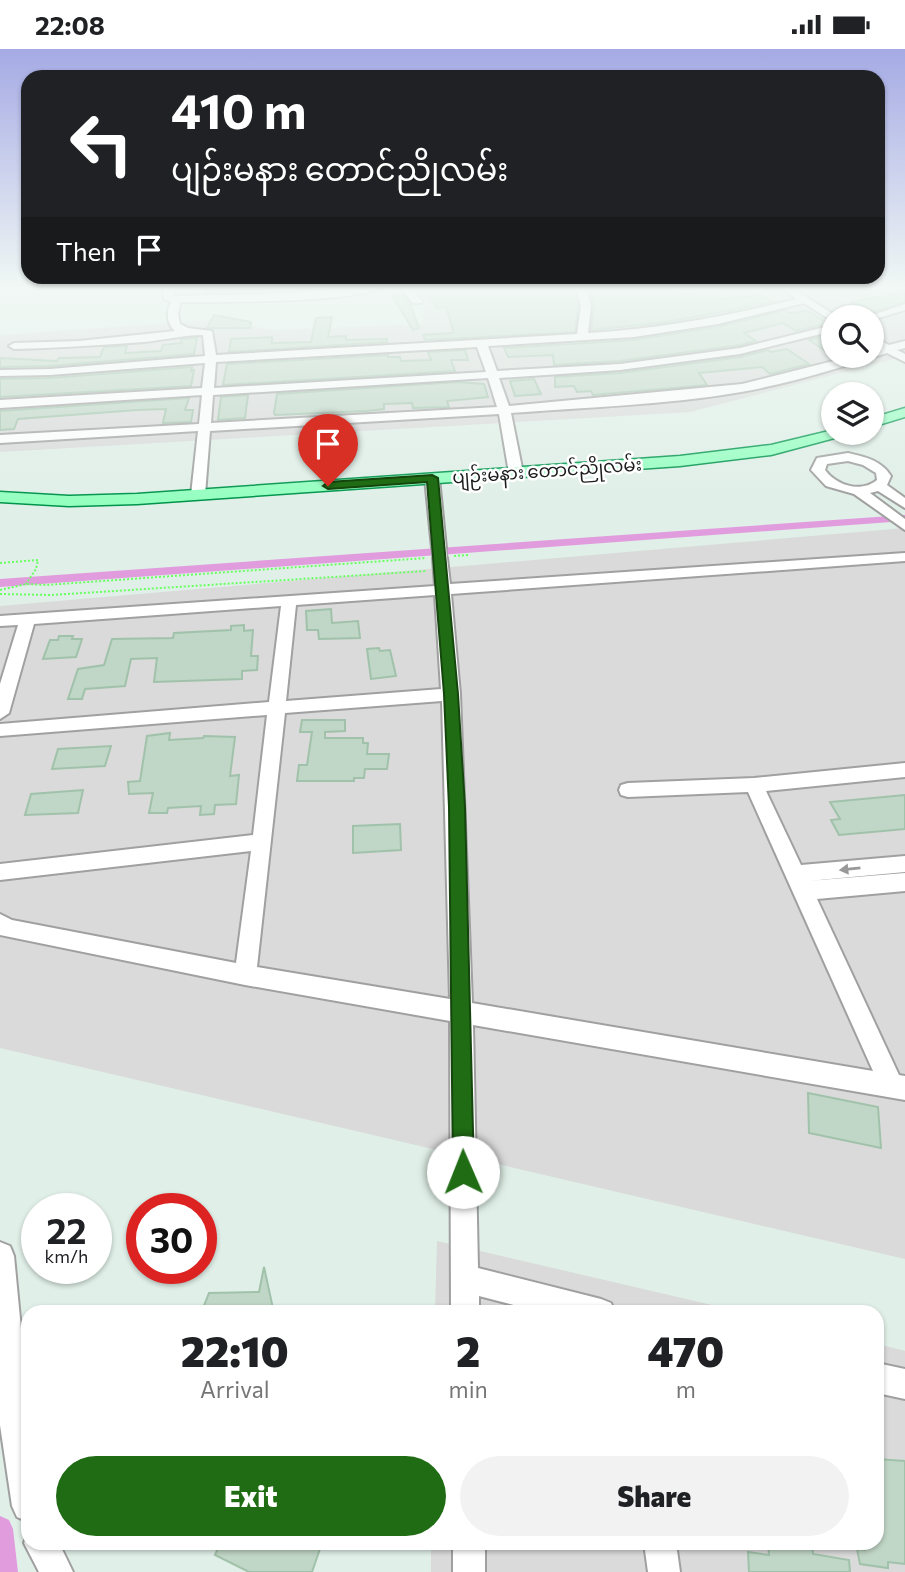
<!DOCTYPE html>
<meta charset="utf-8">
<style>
:root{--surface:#fff;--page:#f2f2f2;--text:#202124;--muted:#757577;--accent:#206c14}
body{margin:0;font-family:Commissioner,"Noto Sans Myanmar",sans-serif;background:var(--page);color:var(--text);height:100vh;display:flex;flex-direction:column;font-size:26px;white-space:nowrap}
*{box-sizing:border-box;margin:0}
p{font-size:23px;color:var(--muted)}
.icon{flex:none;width:38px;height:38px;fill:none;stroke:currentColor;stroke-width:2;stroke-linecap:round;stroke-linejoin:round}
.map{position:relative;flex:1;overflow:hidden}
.details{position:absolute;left:21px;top:1256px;width:863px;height:245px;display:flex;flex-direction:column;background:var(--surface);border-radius:21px;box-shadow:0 2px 5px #0004}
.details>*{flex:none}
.banner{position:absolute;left:21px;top:21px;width:864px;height:214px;border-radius:21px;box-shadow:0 2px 5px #0004;background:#202124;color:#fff;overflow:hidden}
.tools{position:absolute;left:821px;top:256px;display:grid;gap:14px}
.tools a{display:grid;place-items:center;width:63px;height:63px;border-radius:50%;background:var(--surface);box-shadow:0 2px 5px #0004;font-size:35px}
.speed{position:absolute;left:21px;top:1144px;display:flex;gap:14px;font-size:35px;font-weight:700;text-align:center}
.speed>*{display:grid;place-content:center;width:91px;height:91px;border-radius:50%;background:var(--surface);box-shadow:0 2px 5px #0004;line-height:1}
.speed small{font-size:18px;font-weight:400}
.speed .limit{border:10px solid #d22;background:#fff;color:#111}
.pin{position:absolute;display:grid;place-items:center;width:60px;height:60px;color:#fff;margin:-72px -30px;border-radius:50% 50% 50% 0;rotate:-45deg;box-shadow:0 0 7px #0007}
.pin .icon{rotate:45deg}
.me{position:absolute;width:77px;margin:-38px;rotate:359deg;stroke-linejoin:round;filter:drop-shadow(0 0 5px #0008)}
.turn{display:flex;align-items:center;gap:24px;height:147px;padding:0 35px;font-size:32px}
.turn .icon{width:91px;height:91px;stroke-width:2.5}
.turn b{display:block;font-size:49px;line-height:60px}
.then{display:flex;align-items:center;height:66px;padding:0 35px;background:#0003;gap:14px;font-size:26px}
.eta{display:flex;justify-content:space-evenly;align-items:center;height:119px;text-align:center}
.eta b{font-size:42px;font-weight:800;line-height:49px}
.action{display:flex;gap:14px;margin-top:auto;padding:14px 35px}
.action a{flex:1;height:80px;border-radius:42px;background:var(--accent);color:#fff;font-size:28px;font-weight:800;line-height:80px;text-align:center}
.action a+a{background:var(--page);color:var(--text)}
.status{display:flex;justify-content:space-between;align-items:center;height:49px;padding:0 35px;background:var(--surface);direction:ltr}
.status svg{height:19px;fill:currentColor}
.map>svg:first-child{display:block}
.residential{fill:#d9dad9;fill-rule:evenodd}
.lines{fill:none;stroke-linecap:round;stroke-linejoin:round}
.canal{fill:#e19cdd;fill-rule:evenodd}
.river{fill:#e19cdd;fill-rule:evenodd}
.building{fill:#c0d6c6;stroke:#a1c2aa;stroke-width:2}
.minor-casing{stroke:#a0a0a0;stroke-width:4}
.major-casing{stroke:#00944b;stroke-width:3}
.path{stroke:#6aff61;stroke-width:2;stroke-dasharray:2 2;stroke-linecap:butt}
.minor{fill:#fff;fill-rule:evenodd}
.major{fill:#95ffc0;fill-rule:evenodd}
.minor-bridge-casing{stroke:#a0a0a0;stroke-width:17;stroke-linecap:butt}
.minor-bridge{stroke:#fff;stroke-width:14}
.oneway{fill:#999}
.route{fill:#206c14;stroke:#15460d;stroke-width:2}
.labels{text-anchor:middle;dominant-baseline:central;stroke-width:5;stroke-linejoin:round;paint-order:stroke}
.far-street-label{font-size:18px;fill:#1c1c1c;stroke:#fff}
</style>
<div class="status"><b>22:08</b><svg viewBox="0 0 49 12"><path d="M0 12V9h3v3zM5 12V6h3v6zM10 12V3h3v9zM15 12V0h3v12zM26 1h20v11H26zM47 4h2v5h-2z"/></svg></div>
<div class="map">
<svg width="905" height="1523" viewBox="0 0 905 1523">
<rect width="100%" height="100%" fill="#e0efe8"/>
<g class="residential">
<path d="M421 238H905V307L690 363 0 403V286L213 271 275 281 424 275ZM833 268H872V306H833Z"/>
<path d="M905 479V1210L0 999V557Z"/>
<path d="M437 1192 742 1263 435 1264Z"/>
<path d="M877 1295 905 1302V1523H431V1495L877 1494Z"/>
</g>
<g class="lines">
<g class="canal">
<path d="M905 466V472L0 538V530Z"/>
<path d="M0 1467 9 1471 13 1480 18 1523H0Z"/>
</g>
<path class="river" d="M202 238H317L310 242 211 247 206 246Z"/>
</g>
<g class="building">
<path d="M467 238 527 240V238H574L578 257 575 283 425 291 423 286 454 284 446 258 437 259 425 242 452 239 461 244Z"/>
<path d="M589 238H675V245L715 244 718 251 761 246 774 253 667 273 591 281 594 257Z"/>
<path d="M905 243V253L869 264 852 253Z"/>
<path d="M402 245 410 255 419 279 413 281 392 246Z"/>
<path d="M785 261 789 264 807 262 828 274 796 282 783 274 744 284 756 292 740 296 620 312 554 316 553 306 508 308 504 299 634 291 718 278Z"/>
<path d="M214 266 251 273 250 279H207Z"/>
<path d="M332 268 328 288 346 287V291L387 290V293L229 303 231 290 272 288V294L311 293 316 269Z"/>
<path d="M833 285V307L809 291Z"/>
<path d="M197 289 194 305 50 317 0 318V309L57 312 59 309 100 308 104 298 127 297 125 304 161 302 163 296 182 294 181 290Z"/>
<path d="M787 300 809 315 770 325 762 318 699 324 707 336 593 346 591 342 577 343 574 337 555 338V328L620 324 740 308 768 301 771 303Z"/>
<path d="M465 301 468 311H451L455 322 223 336 227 315 388 306V308H400L401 312 431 311 428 303Z"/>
<path d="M192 318 191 322 194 321 191 337 0 348V330L50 329Z"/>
<path d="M534 330 541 345 515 347 510 332Z"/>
<path d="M458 333 484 335 488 348 447 352 449 358 413 359 412 354 384 355V360L367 362 275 366 274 364 277 345Z"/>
<path d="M248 346 245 369 218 371 221 348Z"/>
<path d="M189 349 185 361H193L191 373 163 374 166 360 137 361 18 370 14 380 0 381V362Z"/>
<path d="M331 560 332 574 358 572 360 589 319 590 318 581H307L306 562Z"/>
<path d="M244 576V582L253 581 251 607H258L257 621 242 622V630L154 633 157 609 131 610 125 637 85 640 82 650H68L78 620 104 616 112 590 173 589 174 584 231 581V577Z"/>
<path d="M59 587H73L72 590H82L76 608 43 610 50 591H58Z"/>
<path d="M379 599 380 602 390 601 396 627 371 630 367 600Z"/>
<path d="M302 671H345V682L325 683V689H363V694H368L367 705H389L387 720H365L364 729H354V732H297L299 716H307L312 683H300Z"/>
<path d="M170 684 169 691 203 689 204 687 235 688 230 727 239 726 236 755 215 756 214 765 200 766 201 757 168 759 167 764H149L153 744 129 745 128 733 140 732 147 687Z"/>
<path d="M111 697 105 717 52 720 58 700Z"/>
<path d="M83 741 78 764 25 766 31 745Z"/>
<path d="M905 746V780L839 786 831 771 840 770 830 753Z"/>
<path d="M400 775 401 801 353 804V777Z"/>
<path d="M808 1044 878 1058 881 1099 809 1084Z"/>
<path d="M264 1218 274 1264H201L209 1244 259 1243Z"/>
<path d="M877 1410 905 1412V1515L888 1513V1519L860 1515 857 1500 865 1501 864 1494H877Z"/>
<path d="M220 1494H322L312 1523H249L215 1506Z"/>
<path d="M768 1494H812L813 1505 849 1511 850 1523H749L748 1503 769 1506Z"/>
</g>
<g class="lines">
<defs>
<g id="minor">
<path d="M163 238H173L174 247 274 245 382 238C358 254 217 253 181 253L178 264 180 275 188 279 212 282 216 306 577 285 581 257 576 238H586L591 257 588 284C659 280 727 267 797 250L779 238H790L838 268 829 270 804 254 718 275 634 288 488 297 497 322 620 315 740 299 833 276V282L740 305 620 321 499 329 509 357 742 335 857 306H872V302L879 300 872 295V288L889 296 905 292V299L897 301 905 305V313L887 304C839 319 791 334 741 343 666 356 587 358 511 364L523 424 516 428 509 424 499 365 210 382 205 446 198 450 191 446 198 382 0 394V386L199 375 202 346 0 359V351L202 339 205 314 50 326 0 327V321L50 320 205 307 203 286C183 286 164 291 144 293 101 296 58 299 14 300L9 297 14 294 79 292 175 282C166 273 166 264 171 253L164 250ZM477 298 486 323 214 339 216 313ZM488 329 497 358 211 374 213 346Z"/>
<path d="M400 238H410L422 252 421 254H413Z"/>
<path d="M454 238H464L465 239 460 242Z"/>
<path d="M905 255V261L872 271V268H867Z"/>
<path d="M848 404C865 408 881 411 891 427L887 436 905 449V459L878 442 870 444 905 470V481L854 445 826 437 811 421 817 409ZM848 412 863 416 876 424 877 431C861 444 837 437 825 421L827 415Z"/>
<path d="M432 425 439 429 446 499 439 503 432 499 425 429Z"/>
<path d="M905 504V512L451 545 460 645 472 954 873 1022 748 743 628 748 621 746 619 741 621 736 628 734 754 729 905 714V728L766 742 801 816 905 807V823L808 832 905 824V842L817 850 899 1026 905 1027V1051L473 976 478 1219 601 1250 611 1254 615 1264H544L479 1247V1264H451L450 972 245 936 0 886V865L12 871 236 914 251 802 0 831V815L253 786 267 666 0 687V675L269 653 281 557 34 575 9 664 0 670V635L18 576 0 577V567L435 537 433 509 440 505 447 509 450 535ZM435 546 441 640 286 652 296 556ZM442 652 450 950 257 918 285 664Z"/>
<path d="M0 1193 10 1197 14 1207 28 1353V1473L17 1468 12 1457 0 1376Z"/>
<path d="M877 1314 905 1320V1350L877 1344Z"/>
<path d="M28 1484V1494H59L73 1523H39L24 1494Z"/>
<rect x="453" y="1494" width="32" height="29"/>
<path d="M644 1494H676L680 1523H648Z"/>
</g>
<g id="major">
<path d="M905 359V368L872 378V369Z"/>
<path d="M833 381V383H848L846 386 771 406 680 417 137 455 69 457 0 453V443L69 447 137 445 680 407 771 396Z"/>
</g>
</defs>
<use href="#minor" class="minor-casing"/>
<use href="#major" class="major-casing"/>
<g class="path">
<path d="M454 507 468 506"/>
<path d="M0 514 38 511 36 520 26 535"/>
<path d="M0 541 26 535 46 536 426 509"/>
<path d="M0 545 52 546 426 522"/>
</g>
<use href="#minor" class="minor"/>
<use href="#major" class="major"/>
<defs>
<path id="minor-bridge" d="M439 499 440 509"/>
</defs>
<use href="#minor-bridge" class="minor-bridge-casing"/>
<use href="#minor-bridge" class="minor-bridge"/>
</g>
<defs><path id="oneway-solid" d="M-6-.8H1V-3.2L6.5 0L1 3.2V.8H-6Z" transform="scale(1.75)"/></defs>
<use class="oneway" href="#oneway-solid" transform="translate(850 820) rotate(174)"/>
<linearGradient id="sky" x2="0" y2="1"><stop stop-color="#a5aae4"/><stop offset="0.53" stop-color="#f1f8f5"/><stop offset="1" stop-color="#f1f8f5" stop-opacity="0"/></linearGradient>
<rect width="905" height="451" fill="url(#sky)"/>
<path class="route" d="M432 426 438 429 458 645 465 758 474 1123 471 1131 463 1134 456 1131 453 1123 449 758 444 645 427 433 328 440 323 437 328 433Z"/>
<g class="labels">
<g class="far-street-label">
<text transform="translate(547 421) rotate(-4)">ပျဉ်းမနား တောင်ညိုလမ်း</text>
</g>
</g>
</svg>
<div class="tools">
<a><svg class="icon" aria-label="search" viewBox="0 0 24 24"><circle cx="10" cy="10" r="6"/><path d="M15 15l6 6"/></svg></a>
<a><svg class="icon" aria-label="layers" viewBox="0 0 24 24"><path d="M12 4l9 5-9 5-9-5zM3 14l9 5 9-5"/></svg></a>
</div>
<div class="speed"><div>22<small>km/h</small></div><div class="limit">30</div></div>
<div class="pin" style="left:328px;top:437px;background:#d93025"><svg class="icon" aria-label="arrive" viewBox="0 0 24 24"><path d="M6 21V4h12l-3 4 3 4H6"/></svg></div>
<svg class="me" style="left:463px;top:1123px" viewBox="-20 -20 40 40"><circle r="19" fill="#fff"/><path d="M0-13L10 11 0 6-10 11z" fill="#206c14"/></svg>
<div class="banner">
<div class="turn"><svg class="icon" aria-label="left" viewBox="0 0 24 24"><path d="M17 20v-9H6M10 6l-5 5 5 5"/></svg><div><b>410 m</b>ပျဉ်းမနား တောင်ညိုလမ်း</div></div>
<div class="then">Then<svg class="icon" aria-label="arrive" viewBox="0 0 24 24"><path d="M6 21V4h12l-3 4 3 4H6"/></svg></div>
</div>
<section class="details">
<div class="eta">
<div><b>22:10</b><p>Arrival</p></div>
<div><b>2</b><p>min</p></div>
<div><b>470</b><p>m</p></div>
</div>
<div class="action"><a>Exit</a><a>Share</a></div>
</section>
</div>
